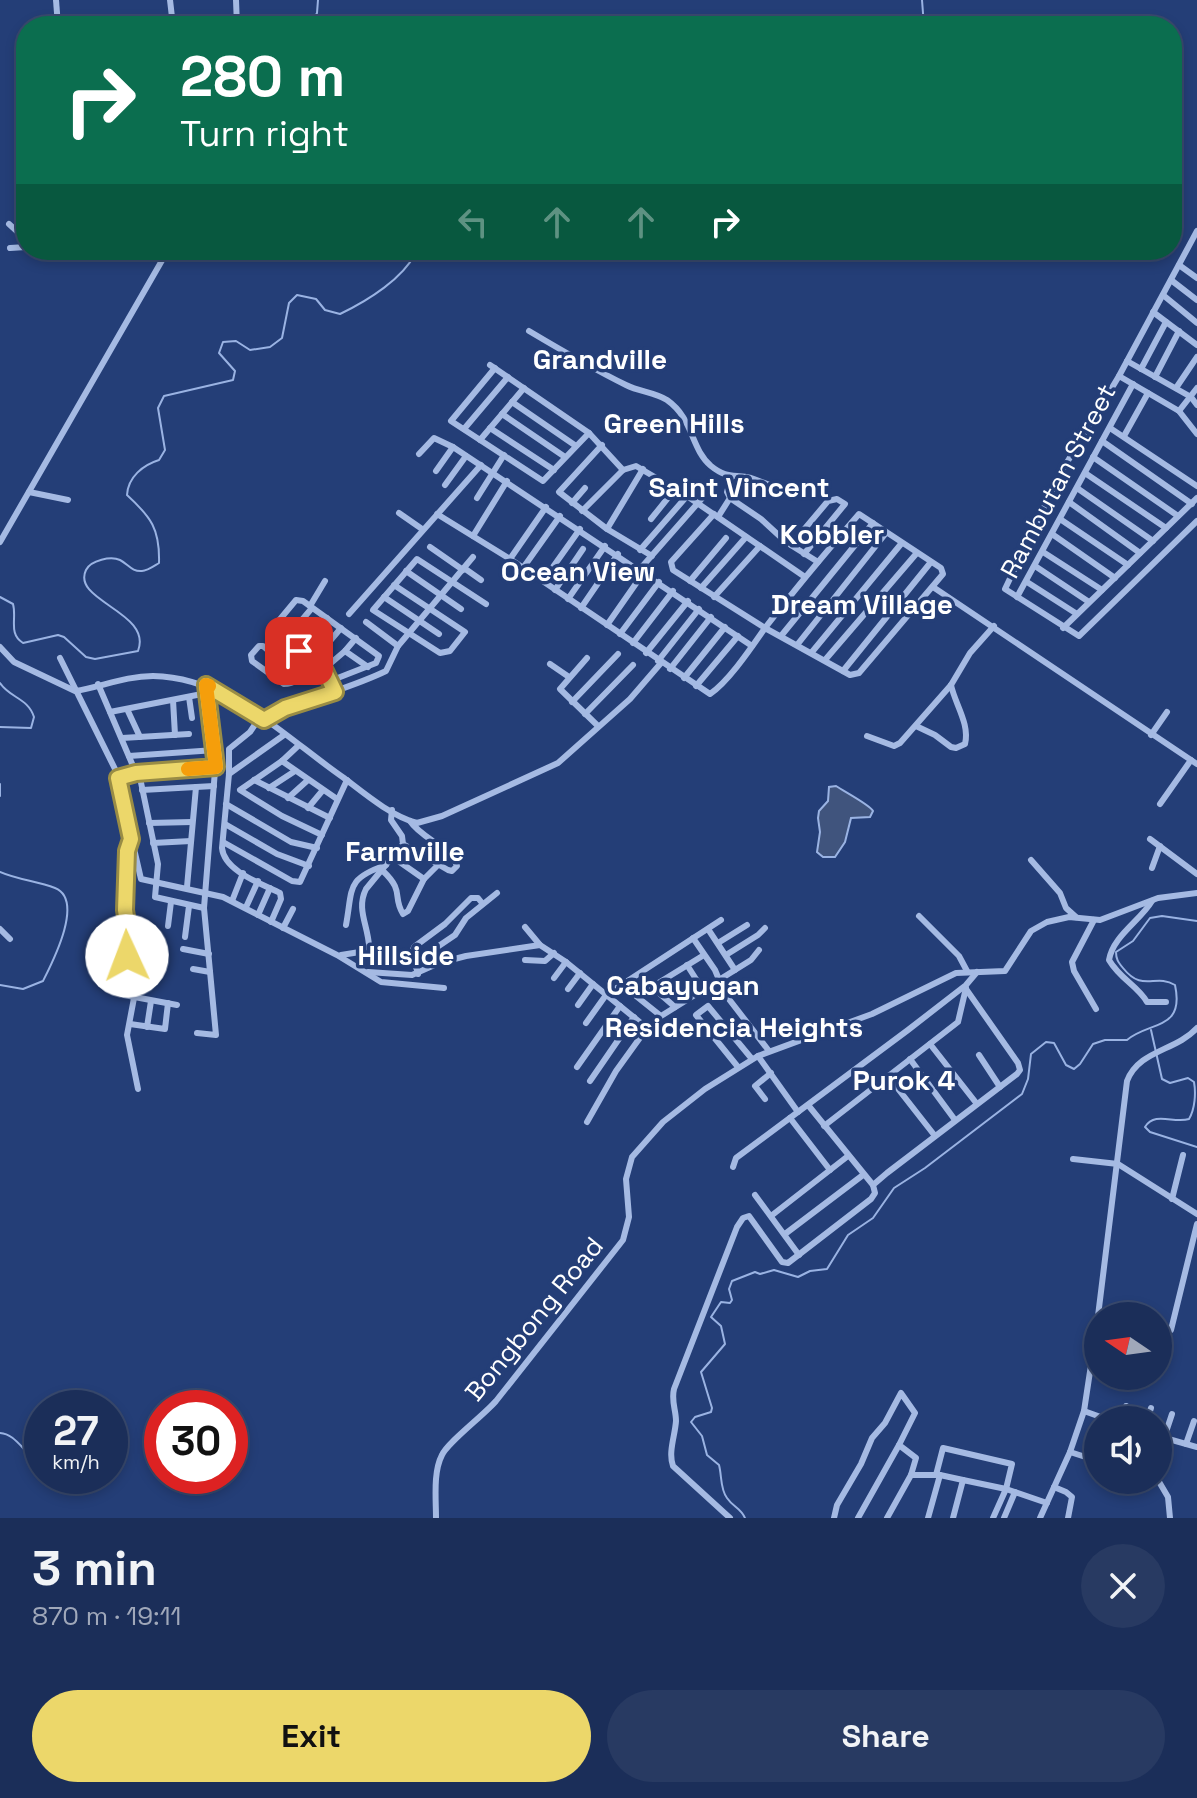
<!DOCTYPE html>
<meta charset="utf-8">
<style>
:root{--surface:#1b2e59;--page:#283a62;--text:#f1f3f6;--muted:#a0a8ba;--line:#394a6f;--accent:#ecd76a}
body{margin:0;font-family:"Space Grotesk",sans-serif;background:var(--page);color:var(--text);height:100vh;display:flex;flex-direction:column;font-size:30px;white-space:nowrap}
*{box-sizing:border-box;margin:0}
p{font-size:26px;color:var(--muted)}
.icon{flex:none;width:44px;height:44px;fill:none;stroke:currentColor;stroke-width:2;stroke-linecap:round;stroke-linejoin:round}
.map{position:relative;height:1518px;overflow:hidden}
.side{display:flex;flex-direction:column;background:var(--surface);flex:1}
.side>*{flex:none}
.top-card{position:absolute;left:16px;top:16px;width:1166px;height:244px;border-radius:32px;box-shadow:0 4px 12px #0003,0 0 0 2px var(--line);background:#0b6e4f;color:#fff;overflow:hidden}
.needle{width:52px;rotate:283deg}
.controls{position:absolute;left:1084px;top:1302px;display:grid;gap:16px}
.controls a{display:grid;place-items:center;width:88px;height:88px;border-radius:50%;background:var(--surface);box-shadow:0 4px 12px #0003,0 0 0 2px var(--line);font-size:40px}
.speed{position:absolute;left:24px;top:1390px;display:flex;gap:16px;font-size:40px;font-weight:700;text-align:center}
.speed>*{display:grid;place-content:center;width:104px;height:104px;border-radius:50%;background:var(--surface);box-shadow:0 4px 12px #0003,0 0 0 2px var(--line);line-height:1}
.speed small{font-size:20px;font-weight:400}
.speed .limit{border:12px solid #d22;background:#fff;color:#111}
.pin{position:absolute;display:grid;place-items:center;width:68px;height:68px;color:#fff;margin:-34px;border-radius:16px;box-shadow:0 4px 12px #0006}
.me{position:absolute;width:88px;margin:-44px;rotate:358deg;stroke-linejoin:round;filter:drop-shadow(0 0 6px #0008)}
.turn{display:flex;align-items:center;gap:28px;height:168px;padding:0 32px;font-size:36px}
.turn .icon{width:104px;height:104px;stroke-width:2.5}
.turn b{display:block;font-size:56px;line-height:68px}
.lanes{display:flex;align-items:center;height:76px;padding:0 32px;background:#0003;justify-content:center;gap:40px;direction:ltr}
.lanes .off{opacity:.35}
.round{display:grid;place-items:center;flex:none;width:84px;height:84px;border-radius:42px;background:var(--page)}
.head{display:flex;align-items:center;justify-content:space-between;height:136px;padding:0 32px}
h1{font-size:48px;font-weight:700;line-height:60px}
.button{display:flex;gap:16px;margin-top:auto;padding:16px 32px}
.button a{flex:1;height:92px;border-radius:48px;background:var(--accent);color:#111;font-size:32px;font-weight:700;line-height:92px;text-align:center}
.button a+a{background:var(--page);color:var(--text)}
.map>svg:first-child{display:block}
.water{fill:#40547d;stroke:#9ab3e3;stroke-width:2}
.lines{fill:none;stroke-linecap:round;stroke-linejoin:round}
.stream{stroke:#9ab3e3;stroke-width:2}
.minor{stroke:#a5bae3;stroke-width:6}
.route-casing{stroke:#998c45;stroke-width:20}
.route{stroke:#ecd76a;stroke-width:14}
.slow{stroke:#f59e0b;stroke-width:14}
.labels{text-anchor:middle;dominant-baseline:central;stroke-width:7;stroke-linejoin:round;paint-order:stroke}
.street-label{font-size:26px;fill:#fff;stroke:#243e77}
.neighbourhood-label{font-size:28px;font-weight:bold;fill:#fff;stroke:#243e77}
</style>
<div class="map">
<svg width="1197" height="1518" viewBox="0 0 1197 1518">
<rect width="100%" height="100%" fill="#243e77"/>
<path class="water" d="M836 786C845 792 870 805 873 811L870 817 851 818 845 842 835 857H823L817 852 820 832 818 818 819 811 828 801 829 787Z"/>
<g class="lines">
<g class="stream">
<path d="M922 0 924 26"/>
<path d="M310 26 317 13 318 0"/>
<path d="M0 597 13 604C17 618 8 634 23 643L58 635 64 637 86 657 95 659 138 651C153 612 71 601 86 570 91 560 111 556 120 560 128 564 132 572 142 571 147 571 154 566 159 563 160 529 151 517 127 495 128 477 143 465 159 460L165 450 158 408 164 396 233 380 235 371 219 353 223 342 236 341 250 350 270 347 282 338 289 303 297 295 316 299 325 310 340 314C367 301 405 278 417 250"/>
<path d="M0 683C10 698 28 698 34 717L31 728 0 727"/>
<path d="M0 784V796"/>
<path d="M0 872C18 880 37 881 55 888 85 900 52 963 43 981L23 989 0 985"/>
<path d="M1151 1030 1162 1079 1170 1083 1188 1078 1194 1082C1196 1093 1195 1109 1189 1119 1174 1124 1155 1111 1145 1127L1150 1132 1197 1147"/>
<path d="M0 1433C15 1434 22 1450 35 1459"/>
<path d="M745 1518C741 1508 733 1507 727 1498 720 1489 722 1476 719 1465L707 1455 702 1436 691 1422 695 1417 711 1412 712 1408 701 1372 725 1344 721 1326 711 1317 721 1302 730 1303 732 1300 729 1289 732 1281 755 1272 760 1274 774 1270 798 1277 810 1271 827 1269 848 1235 873 1218 894 1188 925 1168 1022 1094 1028 1079 1031 1054 1046 1042 1054 1043 1066 1065 1074 1069 1080 1064 1093 1044 1105 1040H1127C1149 1021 1185 1031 1175 985 1155 973 1143 993 1123 968 1118 962 1116 959 1116 952L1133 941 1150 918 1162 916 1197 921"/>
</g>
<g class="minor">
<path d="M56 0 58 26"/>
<path d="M170 0 173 26"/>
<path d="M236 0 237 26"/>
<path d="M9 224 21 235H26"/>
<path d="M1197 231 1119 376 1060 474 1005 589 1079 636 1197 521"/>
<path d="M10 248 26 247"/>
<path d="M1179 265 1197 278"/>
<path d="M1171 280 1197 300"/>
<path d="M1163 295 1197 323"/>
<path d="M1153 312 1197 345"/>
<path d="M529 331C561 350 593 369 626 385 640 392 654 392 667 400 694 419 690 448 711 466 727 479 734 474 751 478 762 482 774 487 786 491"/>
<path d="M1127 361 1191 397 1197 405"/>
<path d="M490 365 589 433 623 470"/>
<path d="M495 368 451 421 543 481 589 433"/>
<path d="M1141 369 1166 322"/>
<path d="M1119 376 1179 411 1197 434"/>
<path d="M1155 377 1179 331"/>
<path d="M1176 388 1197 357"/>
<path d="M512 402 576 446"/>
<path d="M1179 411 1197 388"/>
<path d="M502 414 565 457"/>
<path d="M490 428 554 470"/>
<path d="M1110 428 1197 486"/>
<path d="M464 429 508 377"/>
<path d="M1124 436 1148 393"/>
<path d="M480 440 524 388"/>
<path d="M1102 441 1192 504"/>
<path d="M602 445 559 492 607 529 652 556"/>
<path d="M419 454 434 438 453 447 752 646"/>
<path d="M1093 457 1178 516"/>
<path d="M436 471 453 447"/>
<path d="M1085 473 1166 528"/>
<path d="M731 478 727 492 730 498 761 519 786 542 818 562"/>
<path d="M445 485 466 456"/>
<path d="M1077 488 1153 541"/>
<path d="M29 492 68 500"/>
<path d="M477 498 504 455"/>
<path d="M1069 502 1140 553"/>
<path d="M572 503 585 488"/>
<path d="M582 511 623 470 636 466 687 496 805 577"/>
<path d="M399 513 422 529"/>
<path d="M437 514 510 559 710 694C729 681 751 648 765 628 795 589 827 551 859 514L941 568 943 574 859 673 850 675 765 628 673 570 671 562 714 514"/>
<path d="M718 517 730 498"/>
<path d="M651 519 676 488"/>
<path d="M1060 519 1128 565"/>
<path d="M607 529 643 469"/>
<path d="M1052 534 1115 578"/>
<path d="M473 536 507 481"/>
<path d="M0 542 168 250"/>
<path d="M791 545 828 501 837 499 845 504 804 554"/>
<path d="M430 547 463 570"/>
<path d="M640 550 687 496"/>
<path d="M1043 552 1102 590"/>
<path d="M510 559 546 507"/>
<path d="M1035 566 1089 602"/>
<path d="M464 568 481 580"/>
<path d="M523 568 560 516"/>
<path d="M640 569 712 487"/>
<path d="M406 571 461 609"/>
<path d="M543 581 580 529"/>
<path d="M690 581 726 538"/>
<path d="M1027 582 1077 614"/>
<path d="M394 585 465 632 450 651 440 653 373 610 417 559 486 604"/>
<path d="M933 587 1197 764"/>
<path d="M701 588 746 537"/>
<path d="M555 590 583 549"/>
<path d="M384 597 439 634"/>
<path d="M714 597 760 546"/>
<path d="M1017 597 1133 384"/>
<path d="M568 599 605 546"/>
<path d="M310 606 325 581"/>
<path d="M581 608 618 554"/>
<path d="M349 614 481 465"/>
<path d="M366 622 398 646"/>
<path d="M607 625 644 572"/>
<path d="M1063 628 1197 498"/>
<path d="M620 634 659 582"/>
<path d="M781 636 873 523"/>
<path d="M285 640 312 608"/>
<path d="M633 643 673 591"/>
<path d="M797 645 886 533"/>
<path d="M0 647 14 662 75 691C101 687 125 676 153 676 228 677 286 738 344 778 365 794 391 816 417 823L442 816 558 763 630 699 661 663"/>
<path d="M299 651 327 618"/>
<path d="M345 651 368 667"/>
<path d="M812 652 901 544"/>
<path d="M646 653 688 601"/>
<path d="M60 658 116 771 141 879 223 897 337 955 381 982 444 988"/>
<path d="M587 658 560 689 598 726"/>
<path d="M825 660 916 554"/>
<path d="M313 661 341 628"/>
<path d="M658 661 699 609"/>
<path d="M550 664 569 677"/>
<path d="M324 669 345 651 356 638"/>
<path d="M670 669 711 617"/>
<path d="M843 671 931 562"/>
<path d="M300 678 263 646H259L251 655 252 661 284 684C297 684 308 672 318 664"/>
<path d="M684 678 725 627"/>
<path d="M330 681 376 663 379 656 303 601 296 600 276 624 275 632 324 669 335 692"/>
<path d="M98 684 136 773"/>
<path d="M696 686 738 636"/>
<path d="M189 697 192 718"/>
<path d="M173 700 175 735"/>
<path d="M572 702 618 654"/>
<path d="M127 709 140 737"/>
<path d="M110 712 207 693"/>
<path d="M585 714 633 665"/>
<path d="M260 717 250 732 229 749V774L222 848C224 871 262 884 280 893L281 899 271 922"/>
<path d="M264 720C302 699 347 690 386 671L398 646 473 557"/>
<path d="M916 726 935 735 951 747 956 748 965 744C970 724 955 704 951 685"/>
<path d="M1151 735 1167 712"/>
<path d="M867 736 894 746 900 743 951 685 970 653 994 626"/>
<path d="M122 738 189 734"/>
<path d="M298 746 282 761 240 790 282 816 322 835"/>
<path d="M129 756 215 750"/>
<path d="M282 761 337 799"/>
<path d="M139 773 158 864 155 897 204 908"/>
<path d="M229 774 284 735"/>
<path d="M118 778 136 773 216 767"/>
<path d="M254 780 330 818"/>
<path d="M269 788 295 771"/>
<path d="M142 790 214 786"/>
<path d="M288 798 308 780"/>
<path d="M226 804 291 842 317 848"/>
<path d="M1160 804 1191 760"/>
<path d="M308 808 323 790"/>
<path d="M149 823 192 822"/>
<path d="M225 824 277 854 309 866"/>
<path d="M1150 839 1197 874"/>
<path d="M129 842 125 910 129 943 124 995 177 1005"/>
<path d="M223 842 292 881 300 882 347 780"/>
<path d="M153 843 191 841"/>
<path d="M403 844 448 870 452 871 457 866C451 847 422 839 410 821"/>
<path d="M394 858 424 879"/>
<path d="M1031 860 1060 893 1066 908 1076 917"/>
<path d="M1152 868 1160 846"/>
<path d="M383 871C405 892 392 896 403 914L408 911 424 879 438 865"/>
<path d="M187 887 196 787"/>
<path d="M232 901 243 873"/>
<path d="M1152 901C1140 921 1113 936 1109 960 1120 979 1138 986 1147 1002H1166"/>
<path d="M247 905 258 881"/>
<path d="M258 915 270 888"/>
<path d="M919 916 959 956 967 971"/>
<path d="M1094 920 1072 962 1074 971 1096 1009"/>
<path d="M346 925C353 887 346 879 386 865"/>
<path d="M168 926 171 902"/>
<path d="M525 927 540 945 566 962 647 1028 616 1071 587 1122"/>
<path d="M283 928 293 909"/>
<path d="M0 929 10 939"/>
<path d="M708 929 735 970"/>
<path d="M185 937 189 906"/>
<path d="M693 938 715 970 725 994 769 1051"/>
<path d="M718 943 747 925"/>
<path d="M183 949 209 954"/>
<path d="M341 955 366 951 369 946C368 925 356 909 366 889L403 844 402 836 391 820 392 810"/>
<path d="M726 955 758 935 765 928"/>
<path d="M525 960 545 961 554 953"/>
<path d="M415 962 455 935 466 918 497 893"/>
<path d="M687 965 703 990"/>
<path d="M193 969 210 972"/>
<path d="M368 972 412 975 439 963 466 956 540 945"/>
<path d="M418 974 412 953 414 947 445 924 471 898H478L482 903"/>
<path d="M554 978 566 962"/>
<path d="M621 984 661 1016 751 960 759 950"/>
<path d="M652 987 675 1007"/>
<path d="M568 989 580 973"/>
<path d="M637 996 704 955"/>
<path d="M134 998 127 1035 138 1089"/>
<path d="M578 1005 593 984"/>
<path d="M586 1023 606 995 721 920"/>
<path d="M130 1024 165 1029 168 1003"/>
<path d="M147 1027 151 1001"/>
<path d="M197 1033 216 1035 204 908 216 758 206 685"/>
<path d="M930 1044 977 1104"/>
<path d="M979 1055 1000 1087"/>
<path d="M758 1056 798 1112"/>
<path d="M910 1059 955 1120"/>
<path d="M577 1067 620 1006"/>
<path d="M738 1067 696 1015 708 1006 752 1059"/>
<path d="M888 1076 935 1136"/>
<path d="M590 1081 634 1017"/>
<path d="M765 1099 755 1086 771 1073"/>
<path d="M808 1105 873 1185"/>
<path d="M790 1118 830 1170"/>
<path d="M824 1126 958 1022 966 988"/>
<path d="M1073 1159 1118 1164 1197 1214"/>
<path d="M733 1167 736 1158 908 1030 966 985 977 972"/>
<path d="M755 1195 799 1255"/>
<path d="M1172 1199 1183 1155"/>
<path d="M771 1216 848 1156"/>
<path d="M785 1234 863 1175"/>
<path d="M1098 1316 1127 1081C1139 1050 1176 1051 1197 1028"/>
<path d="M1171 1330 1197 1224"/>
<path d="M1084 1411 1109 1420"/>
<path d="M1122 1420 1126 1406"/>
<path d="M1147 1420 1151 1408"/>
<path d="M1158 1436 1197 1447"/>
<path d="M1186 1444 1194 1421"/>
<path d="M1070 1452 1098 1461"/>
<path d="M1158 1456 1172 1414"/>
<path d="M911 1475H940L963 1480"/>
<path d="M936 1475 943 1448 1012 1464 1006 1489 993 1518"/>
<path d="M1158 1480 1168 1497 1170 1518"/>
<path d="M1054 1487 1066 1492 1072 1497 1068 1518"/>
<path d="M436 1518C436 1499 433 1472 442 1455 448 1442 483 1416 496 1401L623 1240 629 1217 626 1179 632 1157 663 1122 705 1089 758 1056 872 1014 956 973 1005 971 1031 931 1047 922 1069 917 1100 920 1158 898 1197 893"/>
<path d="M730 1518 673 1466C668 1452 675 1436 676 1421 676 1410 671 1401 674 1389L737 1227 743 1218 749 1216 782 1262 788 1263 871 1199 875 1193 873 1185 887 1173 1017 1074 1020 1070 1018 1063 966 989"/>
<path d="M834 1518 837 1505 861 1464 872 1438 885 1423 901 1393 915 1413 899 1445 916 1458 911 1475 887 1518"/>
<path d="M858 1518 899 1445"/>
<path d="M928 1518 940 1475"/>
<path d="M953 1518 963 1480 1006 1489 1047 1503"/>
<path d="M1004 1518 1015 1492"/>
<path d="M1040 1518 1070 1452 1084 1411 1098 1319"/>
</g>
</g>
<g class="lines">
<defs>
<path id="route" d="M127 956 129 936 125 910 127 851 131 839 118 778 136 773 216 767 206 685 264 720 285 708 335 692 324 669 299 651"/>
</defs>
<use href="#route" class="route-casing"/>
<use href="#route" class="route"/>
<path class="slow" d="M188 769 216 767 206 685 209 686"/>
</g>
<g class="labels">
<g class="street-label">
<text transform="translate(1058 481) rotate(-62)">Rambutan Street</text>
<text transform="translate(534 1319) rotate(-51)">Bongbong Road</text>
</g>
<g class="neighbourhood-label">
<text x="600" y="359">Grandville</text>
<text x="674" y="423">Green Hills</text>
<text x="739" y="487">Saint Vincent</text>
<text x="832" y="534">Kobbler</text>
<text x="578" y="571">Ocean View</text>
<text x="862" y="604">Dream Village</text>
<text x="405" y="851">Farmville</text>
<text x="406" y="955">Hillside</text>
<text x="683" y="985">Cabayugan</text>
<text x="734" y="1027">Residencia Heights</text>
<text x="904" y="1080">Purok 4</text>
</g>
</g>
</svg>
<div class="controls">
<a><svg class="needle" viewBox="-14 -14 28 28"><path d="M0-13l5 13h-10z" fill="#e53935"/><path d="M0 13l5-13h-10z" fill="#a0a8ba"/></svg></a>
<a><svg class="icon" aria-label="sound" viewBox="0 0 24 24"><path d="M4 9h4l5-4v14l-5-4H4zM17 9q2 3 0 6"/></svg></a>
</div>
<div class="speed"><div>27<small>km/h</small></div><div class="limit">30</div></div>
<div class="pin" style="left:299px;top:651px;background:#d93025"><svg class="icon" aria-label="arrive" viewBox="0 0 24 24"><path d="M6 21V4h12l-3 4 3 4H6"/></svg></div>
<svg class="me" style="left:127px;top:956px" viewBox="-20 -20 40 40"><circle r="19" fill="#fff"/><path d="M0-13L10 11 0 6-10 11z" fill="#ecd76a"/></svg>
<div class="top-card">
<div class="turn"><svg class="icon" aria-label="right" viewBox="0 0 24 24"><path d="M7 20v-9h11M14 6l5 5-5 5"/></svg><div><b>280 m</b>Turn right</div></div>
<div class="lanes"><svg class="icon off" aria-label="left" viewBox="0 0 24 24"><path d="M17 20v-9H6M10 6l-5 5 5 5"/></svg><svg class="icon off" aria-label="ahead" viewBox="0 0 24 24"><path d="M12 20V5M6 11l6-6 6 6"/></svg><svg class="icon off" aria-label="ahead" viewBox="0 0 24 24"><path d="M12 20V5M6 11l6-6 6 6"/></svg><svg class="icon" aria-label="right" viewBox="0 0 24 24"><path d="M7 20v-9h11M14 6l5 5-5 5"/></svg></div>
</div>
</div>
<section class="side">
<div class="head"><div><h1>3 min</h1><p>870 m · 19:11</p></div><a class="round"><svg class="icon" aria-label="close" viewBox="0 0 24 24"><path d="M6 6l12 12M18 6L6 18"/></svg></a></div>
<div class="button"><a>Exit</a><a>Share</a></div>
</section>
